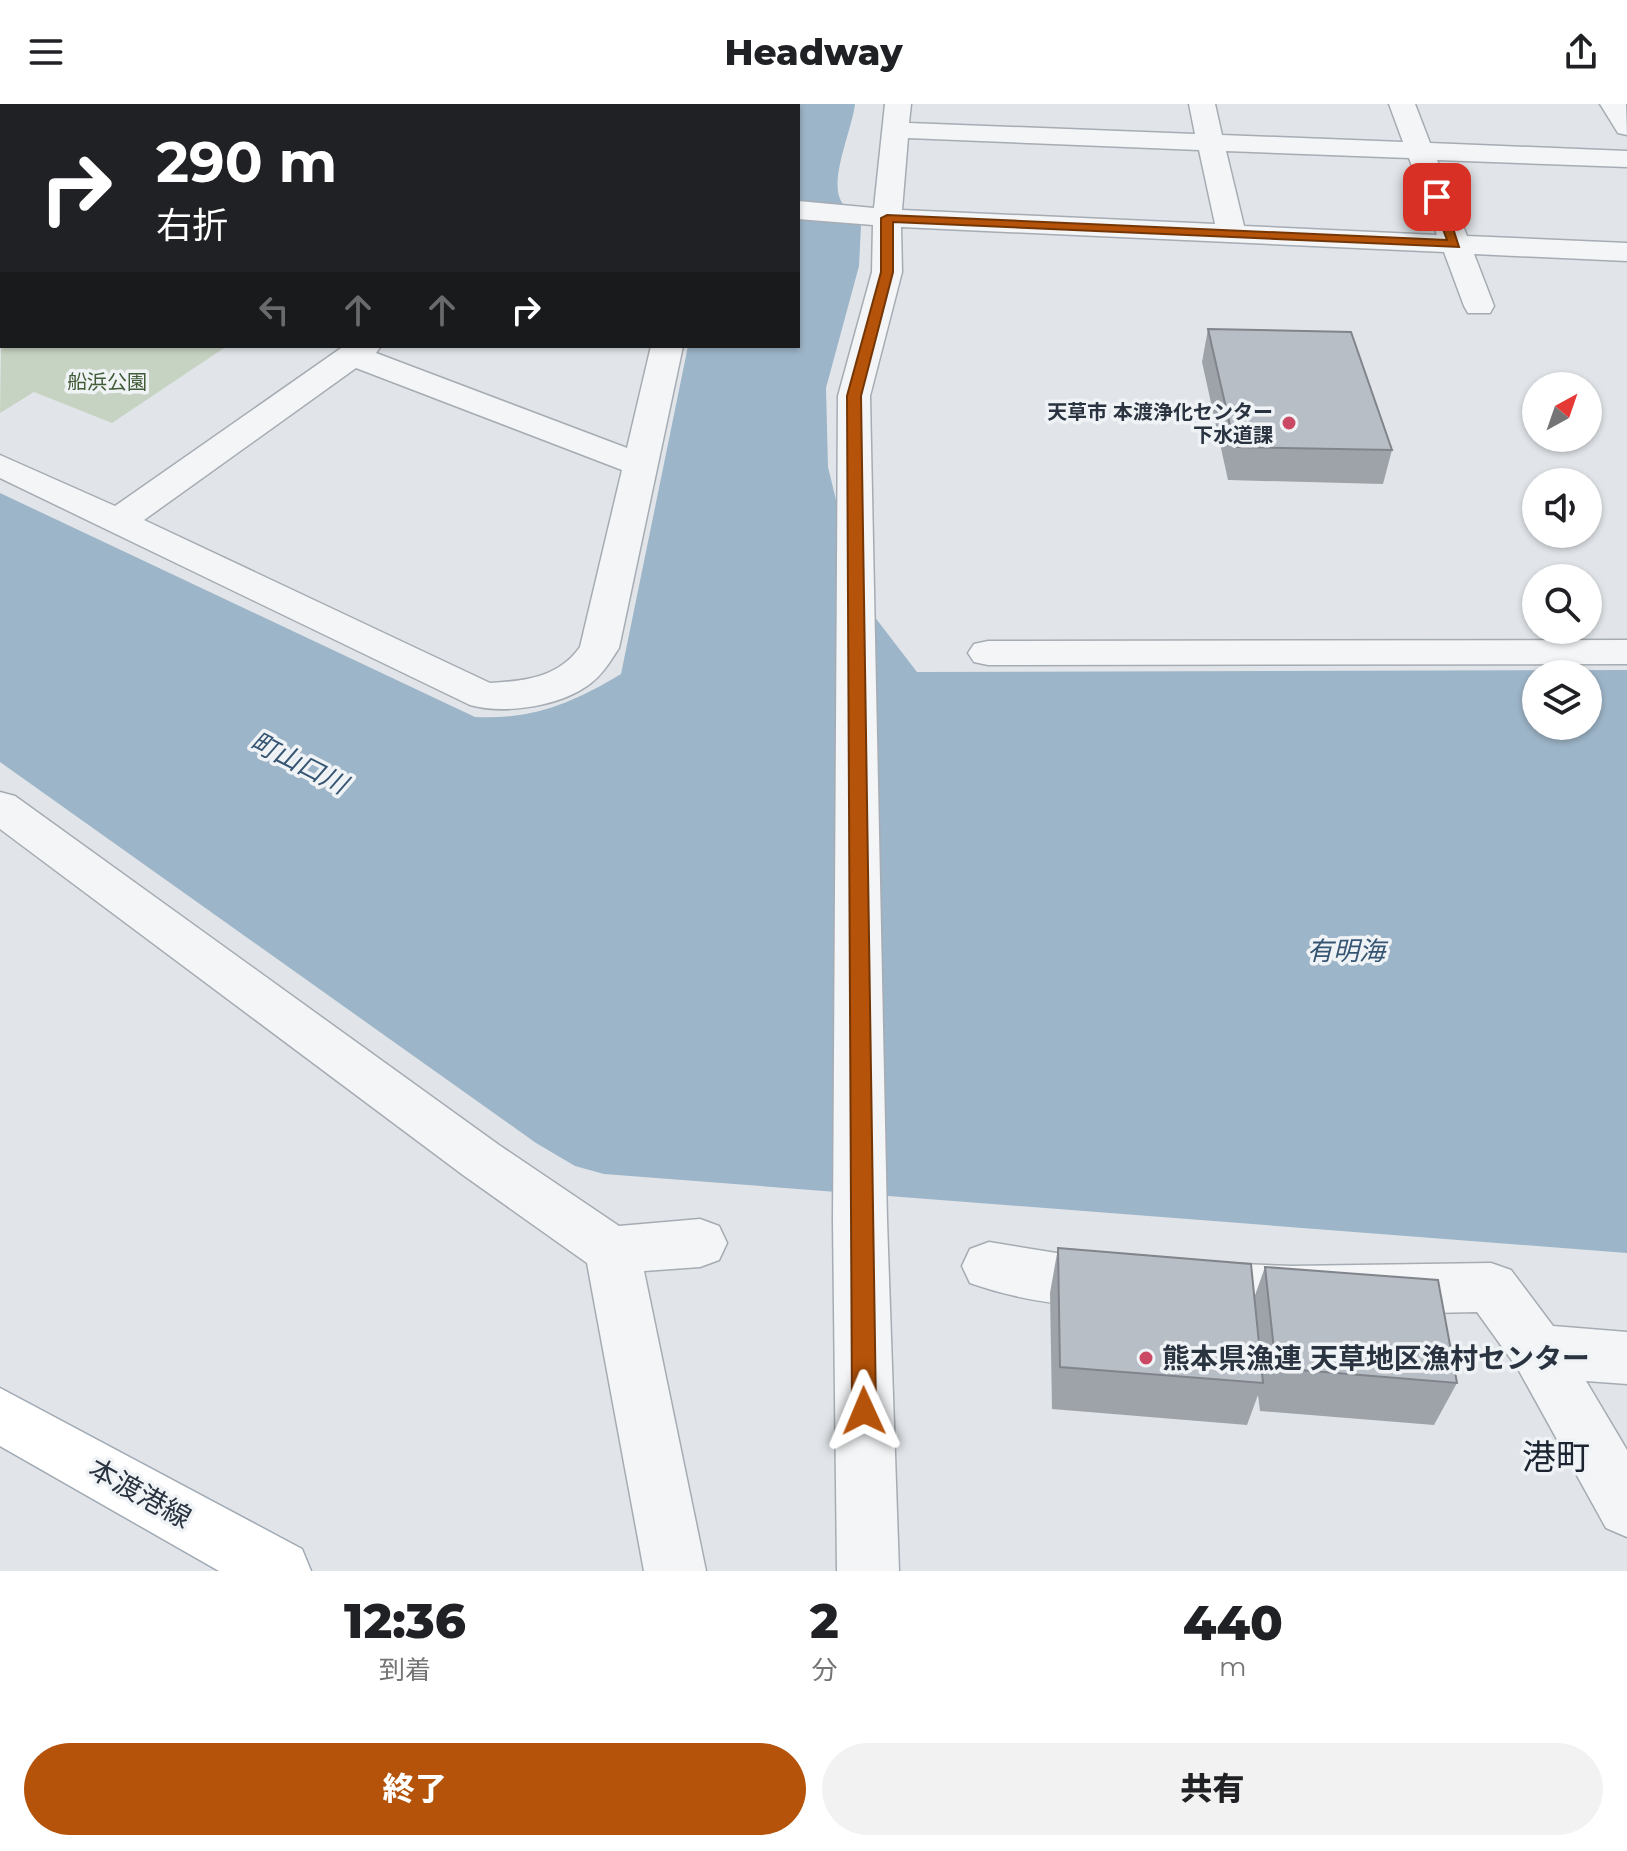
<!DOCTYPE html>
<html lang="ja">
<meta charset="utf-8">
<style>
:root{--surface:#fff;--page:#f2f2f2;--text:#202124;--muted:#757577;--accent:#b45309}
body{margin:0;font-family:Montserrat,"Noto Sans JP",sans-serif;background:var(--page);color:var(--text);height:100vh;display:flex;flex-direction:column;font-size:30px;white-space:nowrap}
*{box-sizing:border-box;margin:0}
p{font-size:26px;color:var(--muted)}
.icon{flex:none;width:44px;height:44px;fill:none;stroke:currentColor;stroke-width:2;stroke-linecap:round;stroke-linejoin:round}
.map{position:relative;height:1467px;overflow:hidden}
.panel{display:flex;flex-direction:column;background:var(--surface);flex:1}
.panel>*{flex:none}
.guide{position:absolute;left:0px;top:0px;width:800px;height:244px;box-shadow:0 2px 6px #0004;background:#202124;color:#fff;overflow:hidden}
.needle{width:52px;rotate:40deg}
.fabs{position:absolute;left:1522px;top:268px;display:grid;gap:16px}
.fabs a{display:grid;place-items:center;width:80px;height:80px;border-radius:50%;background:var(--surface);box-shadow:0 2px 6px #0004;font-size:40px}
.pin{position:absolute;display:grid;place-items:center;width:68px;height:68px;color:#fff;margin:-34px;border-radius:16px;box-shadow:0 4px 12px #0006}
.me{position:absolute;width:88px;margin:-44px;rotate:359deg;stroke-linejoin:round;filter:drop-shadow(0 0 6px #0008)}
.turn{display:flex;align-items:center;gap:28px;height:168px;padding:0 24px;font-size:36px}
.turn .icon{width:104px;height:104px;stroke-width:2.5}
.turn b{display:block;font-size:56px;line-height:68px}
.lanes{display:flex;align-items:center;height:76px;padding:0 24px;background:#0003;justify-content:center;gap:40px;direction:ltr}
.lanes .off{opacity:.35}
.eta{display:flex;justify-content:space-evenly;align-items:center;height:136px;text-align:center}
.eta b{font-size:48px;font-weight:800;line-height:56px}
.primary-button{display:flex;gap:16px;margin-top:auto;padding:16px 24px}
.primary-button a{flex:1;height:92px;border-radius:48px;background:var(--accent);color:#fff;font-size:32px;font-weight:800;line-height:92px;text-align:center}
.primary-button a+a{background:var(--page);color:var(--text)}
header{display:flex;justify-content:space-between;align-items:center;height:104px;padding:0 24px;background:var(--surface);font-size:36px;font-weight:800}
.map>svg:first-child{display:block}
.green{fill:#c7d3c2}
.water{fill:#9db5c8;fill-rule:evenodd}
.lines{fill:none;stroke-linecap:round;stroke-linejoin:round}
.minor-casing{stroke:#a6acb3;stroke-width:3}
.major-casing{stroke:#a0aab4;stroke-width:3}
.highway-casing{stroke:#88939f;stroke-width:3}
.minor{fill:#f3f5f7;fill-rule:evenodd}
.major{fill:#fff;fill-rule:evenodd}
.highway{fill:#fff;fill-rule:evenodd}
.wall{fill:#9ea3aa}
.building{fill:#b8bec6;stroke:#81858b;stroke-width:2}
.route{fill:#b45309;stroke:#753606;stroke-width:2}
.poi-dot{fill:#ca4a66;stroke:#f0f3f6;stroke-width:3}
.labels{text-anchor:middle;dominant-baseline:central;stroke-width:7;stroke-linejoin:round;paint-order:stroke}
.far-park-label{font-size:20px;fill:#415b37;stroke:#f0f3f6}
.far-poi-label{font-size:20px;font-weight:bold;fill:#2a3340;stroke:#f0f3f6;text-anchor:end}
.water-label{font-size:26px;font-style:italic;fill:#355573;stroke:#f0f3f6}
.near-poi-label{font-size:28px;font-weight:bold;fill:#2a3340;stroke:#f0f3f6;text-anchor:start}
.near-street-label{font-size:28px;fill:#2a3340;stroke:#f0f3f6}
.near-quarter-label{font-size:34px;fill:#1c2431;stroke:#f0f3f6}
</style>
<header><svg class="icon" aria-label="menu" viewBox="0 0 24 24"><path d="M4 6h16M4 12h16M4 18h16"/></svg>Headway<svg class="icon" aria-label="share" viewBox="0 0 24 24"><path d="M12 15V3M7 8l5-5 5 5M5 13v7h14v-7"/></svg></header>
<div class="map">
<svg width="1627" height="1467" viewBox="0 0 1627 1467">
<rect width="100%" height="100%" fill="#e1e5e9"/>
<path class="green" d="M2 185V242H227L112 319 34 288 0 309Z"/>
<path class="water" d="M751 0H855C852 26 829 75 841 97 845 106 855 114 861 122L859 162 826 284 828 363 846 437 874 512 917 568 1627 566V1149L604 1070 575 1062 536 1039 0 658V389L475 613C532 616 573 599 621 570L688 242H798V2ZM1536 570H1588V622H1536Z"/>
<g class="lines">
<defs>
<g id="minor">
<path d="M133 0H168L170 2H135Z"/>
<path d="M679 0H705L678 2Z"/>
<path d="M885 0H911L909 19 1195 30 1189 0H1215L1222 31 1403 38 1389 0H1415L1430 39 1627 47V63L1437 56 1467 132 1627 139V157L1474 150 1494 202 1490 209H1468L1464 202 1444 148 901 123 902 168 870 292 887 1116 899 1467H837L833 1116 838 292 872 168 873 121 798 115V97L874 104ZM908 34 1199 46 1215 120 902 106ZM1226 47 1409 54 1437 131 1244 122Z"/>
<path d="M1600 0H1626L1627 31 1618 29Z"/>
<rect x="0" y="77" width="2" height="17"/>
<path d="M344 242H381L376 249 627 344 651 242H683L619 544C611 556 603 570 591 579 562 602 505 611 470 601L0 374V351L115 402ZM356 264 622 366 580 543C558 574 524 577 490 579L144 416Z"/>
<path d="M1627 536V560L988 561 974 558 968 549 974 540 988 537Z"/>
<path d="M0 688 15 692 499 1041 619 1122 700 1115 719 1122 727 1139 719 1156 700 1163 644 1167 706 1467H644L587 1159 463 1071 0 725Z"/>
<path d="M989 1138 1075 1152 1113 1154 1132 1161 1141 1178 1132 1195C1091 1211 1012 1194 970 1179L962 1162 970 1145Z"/>
<path d="M1194 1158 1291 1162 1491 1159 1511 1166 1553 1222 1627 1228V1280L1586 1277 1627 1346V1433L1606 1424 1518 1265 1477 1208 1291 1212 1194 1206 1174 1199 1166 1182 1174 1165Z"/>
</g>
<path id="major" d="M0 1284 302 1445 311 1467H219L0 1342Z"/>
<path id="highway" d="M0 32H2L0 49Z"/>
</defs>
<use href="#minor" class="minor-casing"/>
<use href="#major" class="major-casing"/>
<use href="#highway" class="highway-casing"/>
<use href="#minor" class="minor"/>
<use href="#major" class="major"/>
<use href="#highway" class="highway"/>
</g>
<g class="wall">
<path d="M552 0H615L612 2H564Z"/>
<path d="M1208 225 1392 346 1383 380 1228 376 1202 258Z"/>
<path d="M1058 1144 1254 1194 1265 1163 1457 1279 1434 1321 1260 1307 1258 1291 1247 1321 1052 1305 1050 1189Z"/>
</g>
<g class="building">
<path d="M1208 225 1351 228 1392 346 1235 343Z"/>
<path d="M1058 1144 1251 1160 1263 1279 1060 1263Z"/>
<path d="M1265 1163 1438 1176 1457 1279 1276 1264Z"/>
</g>
<path class="route" d="M1437 90 1443 93 1459 143 893 118V168L861 292 876 1307 873 1315 864 1319 856 1315 852 1307 847 292 881 168V114L887 111 1447 136 1431 93Z"/>
<g class="poi-dot">
<circle cx="1289" cy="319" r="8"/>
<circle cx="1146" cy="1254" r="8"/>
</g>
<g class="labels">
<g class="far-park-label">
<text x="107" y="278">船浜公園</text>
</g>
<g class="far-poi-label">
<text x="1273" y="308">天草市 本渡浄化センター<tspan x="1273" dy="23">下水道課</tspan></text>
</g>
<g class="water-label">
<text transform="translate(299 659) rotate(27)">町山口川</text>
<text x="1346" y="847">有明海</text>
</g>
<g class="near-poi-label">
<text x="1162" y="1254">熊本県漁連 天草地区漁村センター</text>
</g>
<g class="near-street-label">
<text transform="translate(140 1389) rotate(29)">本渡港線</text>
</g>
<g class="near-quarter-label">
<text x="1556" y="1353">港町</text>
</g>
</g>
</svg>
<div class="fabs">
<a><svg class="needle" viewBox="-14 -14 28 28"><path d="M0-13l5 13h-10z" fill="#e53935"/><path d="M0 13l5-13h-10z" fill="#757577"/></svg></a>
<a><svg class="icon" aria-label="sound" viewBox="0 0 24 24"><path d="M4 9h4l5-4v14l-5-4H4zM17 9q2 3 0 6"/></svg></a>
<a><svg class="icon" aria-label="search" viewBox="0 0 24 24"><circle cx="10" cy="10" r="6"/><path d="M15 15l6 6"/></svg></a>
<a><svg class="icon" aria-label="layers" viewBox="0 0 24 24"><path d="M12 4l9 5-9 5-9-5zM3 14l9 5 9-5"/></svg></a>
</div>
<div class="pin" style="left:1437px;top:93px;background:#d93025"><svg class="icon" aria-label="arrive" viewBox="0 0 24 24"><path d="M6 21V4h12l-3 4 3 4H6"/></svg></div>
<svg class="me" style="left:864px;top:1307px" viewBox="-20 -20 40 40"><path d="M0-17L14 15 0 8-14 15z" fill="#b45309" stroke="#fff" stroke-width="4"/></svg>
<div class="guide">
<div class="turn"><svg class="icon" aria-label="right" viewBox="0 0 24 24"><path d="M7 20v-9h11M14 6l5 5-5 5"/></svg><div><b>290 m</b>右折</div></div>
<div class="lanes"><svg class="icon off" aria-label="left" viewBox="0 0 24 24"><path d="M17 20v-9H6M10 6l-5 5 5 5"/></svg><svg class="icon off" aria-label="ahead" viewBox="0 0 24 24"><path d="M12 20V5M6 11l6-6 6 6"/></svg><svg class="icon off" aria-label="ahead" viewBox="0 0 24 24"><path d="M12 20V5M6 11l6-6 6 6"/></svg><svg class="icon" aria-label="right" viewBox="0 0 24 24"><path d="M7 20v-9h11M14 6l5 5-5 5"/></svg></div>
</div>
</div>
<section class="panel">
<div class="eta">
<div><b>12:36</b><p>到着</p></div>
<div><b>2</b><p>分</p></div>
<div><b>440</b><p>m</p></div>
</div>
<div class="primary-button"><a>終了</a><a>共有</a></div>
</section>
